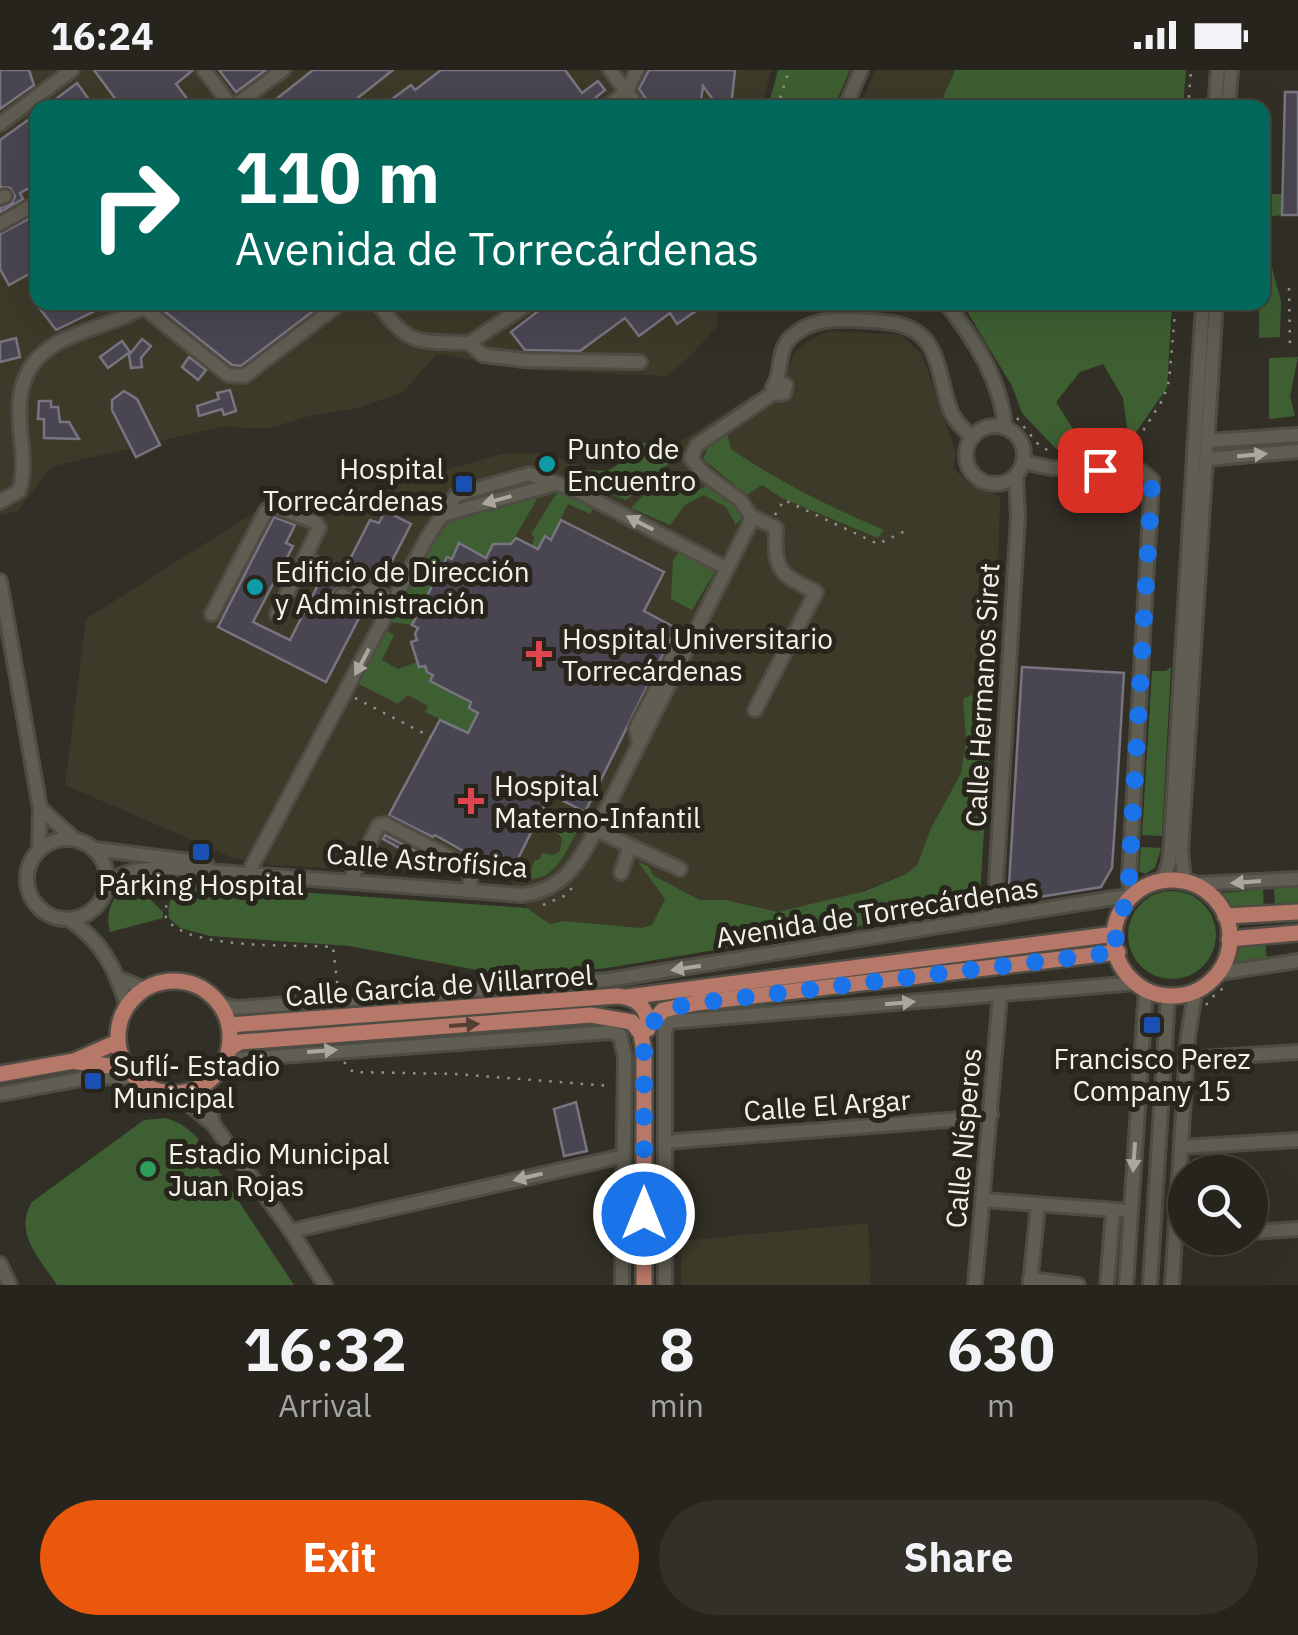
<!DOCTYPE html>
<meta charset="utf-8">
<style>
:root{--surface:#26241c;--page:#323029;--text:#f1f3f6;--muted:#a4a4a3;--line:#42413b;--accent:#ea580c}
body{margin:0;font-family:"IBM Plex Sans",sans-serif;background:var(--page);color:var(--text);height:100vh;display:flex;flex-direction:column;font-size:38px;white-space:nowrap}
*{box-sizing:border-box;margin:0}
p{font-size:32px;color:var(--muted)}
.icon{flex:none;width:55px;height:55px;fill:none;stroke:currentColor;stroke-width:2;stroke-linecap:round;stroke-linejoin:round}
.map{position:relative;height:1215px;overflow:hidden}
.drawer{display:flex;flex-direction:column;background:var(--surface);flex:1}
.drawer>*{flex:none}
.top-card{position:absolute;left:30px;top:30px;width:1240px;height:210px;border-radius:20px;box-shadow:0 10px 40px #0002,0 0 0 2px var(--line);background:#00695c;color:#fff;overflow:hidden}
.buttons{position:absolute;left:1168px;top:1085px;display:grid;gap:20px}
.buttons a{display:grid;place-items:center;width:100px;height:100px;border-radius:50%;background:var(--surface);box-shadow:0 10px 40px #0002,0 0 0 2px var(--line);font-size:50px}
.pin{position:absolute;display:grid;place-items:center;width:85px;height:85px;color:#fff;margin:-42px;border-radius:20px;box-shadow:0 5px 15px #0006}
.me{position:absolute;width:110px;margin:-55px;rotate:0deg;stroke-linejoin:round;filter:drop-shadow(0 0 8px #0008)}
.turn{display:flex;align-items:center;gap:35px;height:210px;padding:0 40px;font-size:45px}
.turn .icon{width:130px;height:130px;stroke-width:2.5}
.turn b{display:block;font-size:70px;line-height:85px}
.eta{display:flex;justify-content:space-evenly;align-items:center;height:170px;text-align:center}
.eta b{font-size:60px;font-weight:700;line-height:70px}
.action{display:flex;gap:20px;margin-top:auto;padding:20px 40px}
.action a{flex:1;height:115px;border-radius:60px;background:var(--accent);color:#fff;font-size:40px;font-weight:700;line-height:115px;text-align:center}
.action a+a{background:var(--page);color:var(--text)}
.status{display:flex;justify-content:space-between;align-items:center;height:70px;padding:0 50px;background:var(--surface);direction:ltr}
.status svg{height:28px;fill:currentColor}
.map>svg:first-child{display:block}
.built{fill:#3d3a29}
.green{fill:#3e5f32}
.building{fill:#4a4651;stroke:#787480;stroke-width:2.5}
.lines{fill:none;stroke-linecap:round;stroke-linejoin:round}
.minor-casing{stroke:#4e4c43;stroke-width:18}
.major-casing{stroke:#4e4c43;stroke-width:20}
.path{stroke:#939189;stroke-width:2.5;stroke-dasharray:2.5 8;stroke-linecap:butt}
.minor{stroke:#605d52;stroke-width:12}
.major{stroke:#b67869;stroke-width:15}
.oneway{fill:#a9a79e}
.oneway2{fill:#533f33}
.route{stroke:#1a73e8;stroke-width:18;stroke-dasharray:0 32.4}
.culture-dot{fill:#0f9aa8;stroke:#28261c;stroke-width:4}
.transit-dot{fill:#1a4fb4;stroke:#28261c;stroke-width:4}
.health-dot{fill:#e0444e;stroke:#28261c;stroke-width:4}
.leisure-dot{fill:#2e9e5b;stroke:#28261c;stroke-width:4}
.labels{text-anchor:middle;dominant-baseline:central;stroke-width:10;stroke-linejoin:round;paint-order:stroke}
.poi-label{font-size:28px;fill:#f2f1ea;stroke:#28261c;text-anchor:start}
.street-label{font-size:28px;fill:#f2f1ea;stroke:#28261c}
</style>
<div class="status"><b>16:24</b><svg viewBox="0 0 49 12"><path d="M0 12V9h3v3zM5 12V6h3v6zM10 12V3h3v9zM15 12V0h3v12zM26 1h20v11H26zM47 4h2v5h-2z"/></svg></div>
<div class="map">
<svg width="1298" height="1215" viewBox="0 0 1298 1215">
<rect width="100%" height="100%" fill="#323026"/>
<g class="built">
<path d="M0 0H771L762 37 38 38V232H715L718 255 694 282 668 306 527 300 437 284 403 322 359 338 313 345 269 358 220 357 51 397 18 441 0 445Z"/>
<path d="M875 0H955L939 37 859 38Z"/>
<path d="M828 261 901 265 922 284 956 383 953 398 970 414 1000 427 994 613 963 629 966 670 961 703 932 756 918 795 906 804 846 827 778 842 726 830H700L654 806 648 796 640 794 665 829 652 855 641 858 564 851 550 854 527 838 509 807 270 795 231 787 65 715 86 549 261 438 330 434 505 383H545L591 400 607 401 629 388 630 373H651L658 386 788 302 794 283 803 274Z"/>
<path d="M868 1153 871 1215H681V1171Z"/>
</g>
<g class="green">
<path d="M778 0H850L834 37H768Z"/>
<path d="M955 0H1186L1183 37H939Z"/>
<path d="M1263 124H1282V145L1269 147V186L1281 231 1280 267 1259 268V233L1262 232Z"/>
<path d="M962 233H1172L1167 318 1129 372 1123 328 1103 294 1080 302 1056 332 1086 380 1076 384 1056 379 1022 343 1012 316Z"/>
<path d="M1298 287 1290 326 1295 346 1269 349V288Z"/>
<path d="M727 364 731 379C779 412 830 437 884 460L878 468 782 428 762 415 747 425 703 389 709 375Z"/>
<path d="M630 373H651L657 386 669 380 675 388 626 430 582 412 591 400 607 401 629 388Z"/>
<path d="M669 399 693 423 710 414 744 444 736 455 726 437 704 425 685 435 670 455 631 438Z"/>
<path d="M529 404 541 422 511 474 493 475 486 488 459 474 452 489 446 487 412 555 384 551 456 425Z"/>
<path d="M558 421 596 435 590 444 568 434 551 469 544 467 536 482 532 480 534 467 531 464Z"/>
<path d="M679 481 716 500 692 540 671 529 673 491Z"/>
<path d="M387 561 394 565 382 590 398 599 417 592 419 597 425 596 433 605 430 612 471 632 469 638 478 643 468 663 425 642 428 636 408 625 398 634 359 614Z"/>
<path d="M1171 597 1162 766 1142 765 1152 601H1166Z"/>
<path d="M994 613 980 822H974L973 834 979 836 607 898 509 906 349 876 210 866 180 858 169 848C166 828 177 815 197 815L527 838 550 854 564 851 641 858 652 855 665 829 638 792 648 796 654 806 700 830H726L778 842 865 821 906 804 917 795 932 756 961 703 966 670 963 629Z"/>
<path d="M563 738 583 749C570 772 559 810 529 809L534 791 540 789 542 783 554 785 560 781 562 768 554 759 559 756 557 748 564 743Z"/>
<path d="M1141 777 1161 778 1155 798 1145 804 1139 801Z"/>
<path d="M138 811 144 823 163 842V848L110 862C104 837 115 821 138 811Z"/>
<path d="M1298 816V836L1275 838 1274 818Z"/>
<path d="M1263 819 1264 839 1234 840 1222 823Z"/>
<circle cx="1172" cy="865" r="44"/>
<path d="M1265 873 1267 890 1234 895 1240 876Z"/>
<path d="M166 1048 181 1054 195 1065 294 1215H57C40 1189 13 1163 32 1132L144 1050Z"/>
</g>
<g class="building">
<path d="M0 0H29L34 15 0 39Z"/>
<path d="M94 0H193L176 14 194 38H122Z"/>
<path d="M219 0H266L236 22Z"/>
<path d="M313 0H393L345 38H265Z"/>
<path d="M441 0H565L582 23 598 11 605 20 583 38H380L411 15 415 20Z"/>
<path d="M649 0H735L731 38H719L703 16 700 38H652L639 19Z"/>
<path d="M77 13 95 38H44Z"/>
<path d="M1285 22H1298V145H1282Z"/>
<path d="M38 43V113L20 123 23 129 0 142V138L12 133 15 126 10 118 0 117V70Z"/>
<path d="M38 144V199L9 215 0 199V164Z"/>
<path d="M35 232H89L93 242 56 260Z"/>
<path d="M176 232H325L241 296 232 295 164 241Z"/>
<path d="M550 232H709L677 254 670 243 639 266 625 248 580 281 525 280 511 262Z"/>
<path d="M16 268 20 287 0 292V272Z"/>
<path d="M142 269 151 276 141 288 142 297 131 298 129 285Z"/>
<path d="M122 271 130 282 108 298 100 287Z"/>
<path d="M189 287 206 300 198 310 182 297Z"/>
<path d="M230 320 236 341 224 345 222 339 199 346 197 336 219 329 217 323Z"/>
<path d="M124 321 137 329 160 375 136 387 112 340V330Z"/>
<path d="M39 331H51V337H58L60 352H69L79 369 44 368V349H38Z"/>
<path d="M385 441 411 454 380 514 346 497 370 450 379 453Z"/>
<path d="M274 447 295 455 286 473 293 476 253 552 290 570 322 507 339 516 332 524 335 536 359 548 326 612 218 557Z"/>
<path d="M561 450 664 502 644 541 676 558 585 742 550 724 509 807 435 765 433 767 389 745 440 650 468 663 478 643 469 638 471 632 430 611 433 605 427 602 425 596 419 597 411 572 417 570 415 564 418 558 412 555 447 487 452 489 459 473 486 488 493 474H511L516 468 538 479 545 466 551 470Z"/>
<path d="M1022 597 1124 603 1115 754 1112 798 1101 817 1008 832Z"/>
<path d="M385 765 423 785 421 790 383 769Z"/>
<path d="M576 1032 587 1081 564 1086 554 1039Z"/>
</g>
<g class="lines">
<defs>
<g id="minor">
<path d="M204 0 233 38"/>
<path d="M610 0 639 38"/>
<path d="M233 37 283 0"/>
<path d="M605 38 627 21 637 0"/>
<path d="M845 38 861 0"/>
<path d="M1215 38 1218 0"/>
<path d="M1228 38 1231 0"/>
<path d="M0 54 72 0"/>
<path d="M0 128 5 126"/>
<path d="M0 154 38 132"/>
<path d="M377 232C409 277 417 271 469 273"/>
<path d="M945 232C974 268 1001 310 1005 357"/>
<path d="M144 238 228 305 244 306 342 232"/>
<path d="M469 273 483 285 524 290 640 292"/>
<path d="M469 273 531 232"/>
<path d="M778 311 786 315 784 323 777 324 773 317C783 304 776 283 790 268 809 250 831 249 855 250 870 251 887 251 901 255 944 267 937 312 952 344 957 353 964 360 972 367"/>
<circle cx="995" cy="385" r="29"/>
<path d="M1207 371 1298 365"/>
<path d="M1207 389 1298 381"/>
<path d="M1023 392 1051 398 1141 401 1152 410 1129 808 1131 826"/>
<path d="M0 432 19 421C29 390 16 360 20 328 29 257 105 266 151 232"/>
<path d="M442 445 552 415"/>
<path d="M306 488 394 532"/>
<path d="M0 511 40 738 39 780"/>
<path d="M342 525 359 534 367 519"/>
<path d="M212 544 266 441 272 436 315 452 319 458 277 544"/>
<path d="M755 640 816 522C779 504 774 501 776 458L751 446 740 430 704 404 691 388 697 375 775 322"/>
<path d="M639 673 636 658 683 567"/>
<path d="M40 738 73 768"/>
<path d="M596 760 680 799"/>
<circle cx="67" cy="809" r="40"/>
<path d="M95 779 206 793"/>
<path d="M252 796 427 468 456 425 529 404 573 419 726 498"/>
<path d="M621 803 630 776"/>
<path d="M1163 809 1169 793 1171 774 1203 232"/>
<path d="M1184 809 1181 780 1216 232"/>
<path d="M350 810 379 755 386 754 469 797 471 820"/>
<path d="M1194 814 1298 809"/>
<path d="M107 816C121 799 146 799 167 798L522 825C563 820 578 794 596 760L748 457 751 446"/>
<path d="M994 847 1018 447 1016 407"/>
<path d="M69 849C102 872 115 897 127 936"/>
<path d="M1219 903 1298 891"/>
<path d="M118 908 145 919"/>
<path d="M220 935 238 938 608 910 1113 828 1122 827 1127 831"/>
<path d="M1186 989 1298 982"/>
<path d="M225 990 610 962 620 965 625 987 622 1215"/>
<path d="M206 1013 213 1054"/>
<path d="M0 1024 92 1007 134 1008"/>
<path d="M177 1024 213 1054 291 1161 325 1215"/>
<path d="M665 1072 986 1047 991 1044"/>
<path d="M1181 1077 1298 1070"/>
<path d="M984 1130 1130 1141"/>
<path d="M291 1161 623 1086"/>
<path d="M1250 1162 1298 1159"/>
<path d="M0 1194 10 1215"/>
<path d="M1030 1209 1078 1215"/>
<path d="M665 1215V961L668 952 1136 913"/>
<path d="M975 1215 1000 924"/>
<path d="M1030 1215 1038 1135"/>
<path d="M1107 1215 1113 1141"/>
<path d="M1126 1215 1146 920"/>
<path d="M1150 1215 1168 926"/>
<path d="M1172 1215 1188 966 1195 923"/>
</g>
<g id="major">
<circle cx="1172" cy="868" r="58"/>
<path d="M1225 846 1298 842"/>
<path d="M1229 869 1298 863"/>
<circle cx="174" cy="967" r="56"/>
<path d="M627 927 1115 864"/>
<path d="M229 955 617 926C637 927 649 939 648 959"/>
<path d="M649 956 663 940 696 933 1118 882"/>
<path d="M229 979 240 972 591 945 632 952 641 964 644 982V1215"/>
<path d="M78 992 126 998"/>
<path d="M0 1004 74 991 117 972"/>
</g>
</defs>
<use href="#minor" class="minor-casing"/>
<use href="#major" class="major-casing"/>
<g class="path">
<path d="M777 38 789 0"/>
<path d="M1188 38 1191 0"/>
<path d="M1289 218 1290 276"/>
<path d="M1017 348 1037 373 1053 384"/>
<path d="M1135 390 1138 369 1163 329 1169 311 1176 232"/>
<path d="M775 445 784 430 878 474 905 461"/>
<path d="M355 628 431 667"/>
<path d="M186 812C171 819 164 832 166 848 187 881 296 874 333 877L338 919"/>
<path d="M543 835 564 826 577 813"/>
<path d="M1206 935 1217 922 1229 915"/>
<path d="M344 992 353 1002 455 1004 610 1016"/>
</g>
<use href="#minor" class="minor"/>
<use href="#major" class="major"/>
</g>
<defs><path id="oneway-solid" d="M-6-.8H1V-3.2L6.5 0L1 3.2V.8H-6Z" transform="scale(2.5)"/></defs>
<g class="oneway">
<use href="#oneway-solid" transform="translate(1252 385) rotate(-5)"/>
<use href="#oneway-solid" transform="translate(497 430) rotate(165)"/>
<use href="#oneway-solid" transform="translate(640 453) rotate(-153)"/>
<use href="#oneway-solid" transform="translate(362 592) rotate(118)"/>
<use href="#oneway-solid" transform="translate(1246 812) rotate(176)"/>
<use href="#oneway-solid" transform="translate(686 898) rotate(171)"/>
<use href="#oneway-solid" transform="translate(900 933) rotate(-5)"/>
<use href="#oneway-solid" transform="translate(322 981) rotate(-4)"/>
<use href="#oneway-solid" transform="translate(1134 1087) rotate(94)"/>
<use href="#oneway-solid" transform="translate(528 1107) rotate(167)"/>
</g>
<use class="oneway2" href="#oneway-solid" transform="translate(464 955) rotate(-4)"/>
<g class="lines">
<path class="route" d="M644 1144V982C653 938 663 938 706 932L1118 882 1115 864 1120 844 1130 826 1129 808 1152 410 1141 401 1100 400"/>
</g>
<g class="culture-dot">
<circle cx="547" cy="394" r="10"/>
<circle cx="255" cy="517" r="10"/>
</g>
<g class="transit-dot">
<rect x="454" y="404" width="20" height="20" rx="5"/>
<rect x="191" y="772" width="20" height="20" rx="5"/>
<rect x="1142" y="945" width="20" height="20" rx="5"/>
<rect x="83" y="1001" width="20" height="20" rx="5"/>
</g>
<g class="health-dot">
<path d="M534 569h10v10h10v10h-10v10h-10v-10h-10v-10h10z"/>
<path d="M466 716h10v10h10v10h-10v10h-10v-10h-10v-10h10z"/>
</g>
<circle class="leisure-dot" cx="148" cy="1099" r="10"/>
<g class="labels">
<g class="poi-label">
<text x="567" y="378">Punto de<tspan x="567" dy="32">Encuentro</tspan></text>
<text x="444" y="398" text-anchor="end">Hospital<tspan x="444" dy="32">Torrecárdenas</tspan></text>
<text x="275" y="501">Edificio de Dirección<tspan x="275" dy="32">y Administración</tspan></text>
<text x="562" y="568">Hospital Universitario<tspan x="562" dy="32">Torrecárdenas</tspan></text>
<text x="494" y="715">Hospital<tspan x="494" dy="32">Materno-Infantil</tspan></text>
<text x="201" y="814" text-anchor="middle">Párking Hospital</text>
<text x="1152" y="988" text-anchor="middle">Francisco Perez<tspan x="1152" dy="32">Company 15</tspan></text>
<text x="113" y="995">Suflí- Estadio<tspan x="113" dy="32">Municipal</tspan></text>
<text x="168" y="1083">Estadio Municipal<tspan x="168" dy="32">Juan Rojas</tspan></text>
</g>
<g class="street-label">
<text transform="translate(982 625) rotate(-87)">Calle Hermanos Siret</text>
<text transform="translate(427 790) rotate(4)">Calle Astrofísica</text>
<text transform="translate(877 842) rotate(-9)">Avenida de Torrecárdenas</text>
<text transform="translate(439 915) rotate(-4)">Calle García de Villarroel</text>
<text transform="translate(827 1035) rotate(-4)">Calle El Argar</text>
<text transform="translate(963 1068) rotate(-85)">Calle Nísperos</text>
</g>
</g>
</svg>
<div class="buttons">
<a><svg class="icon" aria-label="search" viewBox="0 0 24 24"><circle cx="10" cy="10" r="6"/><path d="M15 15l6 6"/></svg></a>
</div>
<div class="pin" style="left:1100px;top:400px;background:#d93025"><svg class="icon" aria-label="arrive" viewBox="0 0 24 24"><path d="M6 21V4h12l-3 4 3 4H6"/></svg></div>
<svg class="me" style="left:644px;top:1144px" viewBox="-20 -20 40 40"><circle r="17" fill="#1a73e8" stroke="#fff" stroke-width="3"/><path d="M0-11L8 9 0 5-8 9z" fill="#fff"/></svg>
<div class="top-card">
<div class="turn"><svg class="icon" aria-label="right" viewBox="0 0 24 24"><path d="M7 20v-9h11M14 6l5 5-5 5"/></svg><div><b>110 m</b>Avenida de Torrecárdenas</div></div>
</div>
</div>
<section class="drawer">
<div class="eta">
<div><b>16:32</b><p>Arrival</p></div>
<div><b>8</b><p>min</p></div>
<div><b>630</b><p>m</p></div>
</div>
<div class="action"><a>Exit</a><a>Share</a></div>
</section>
